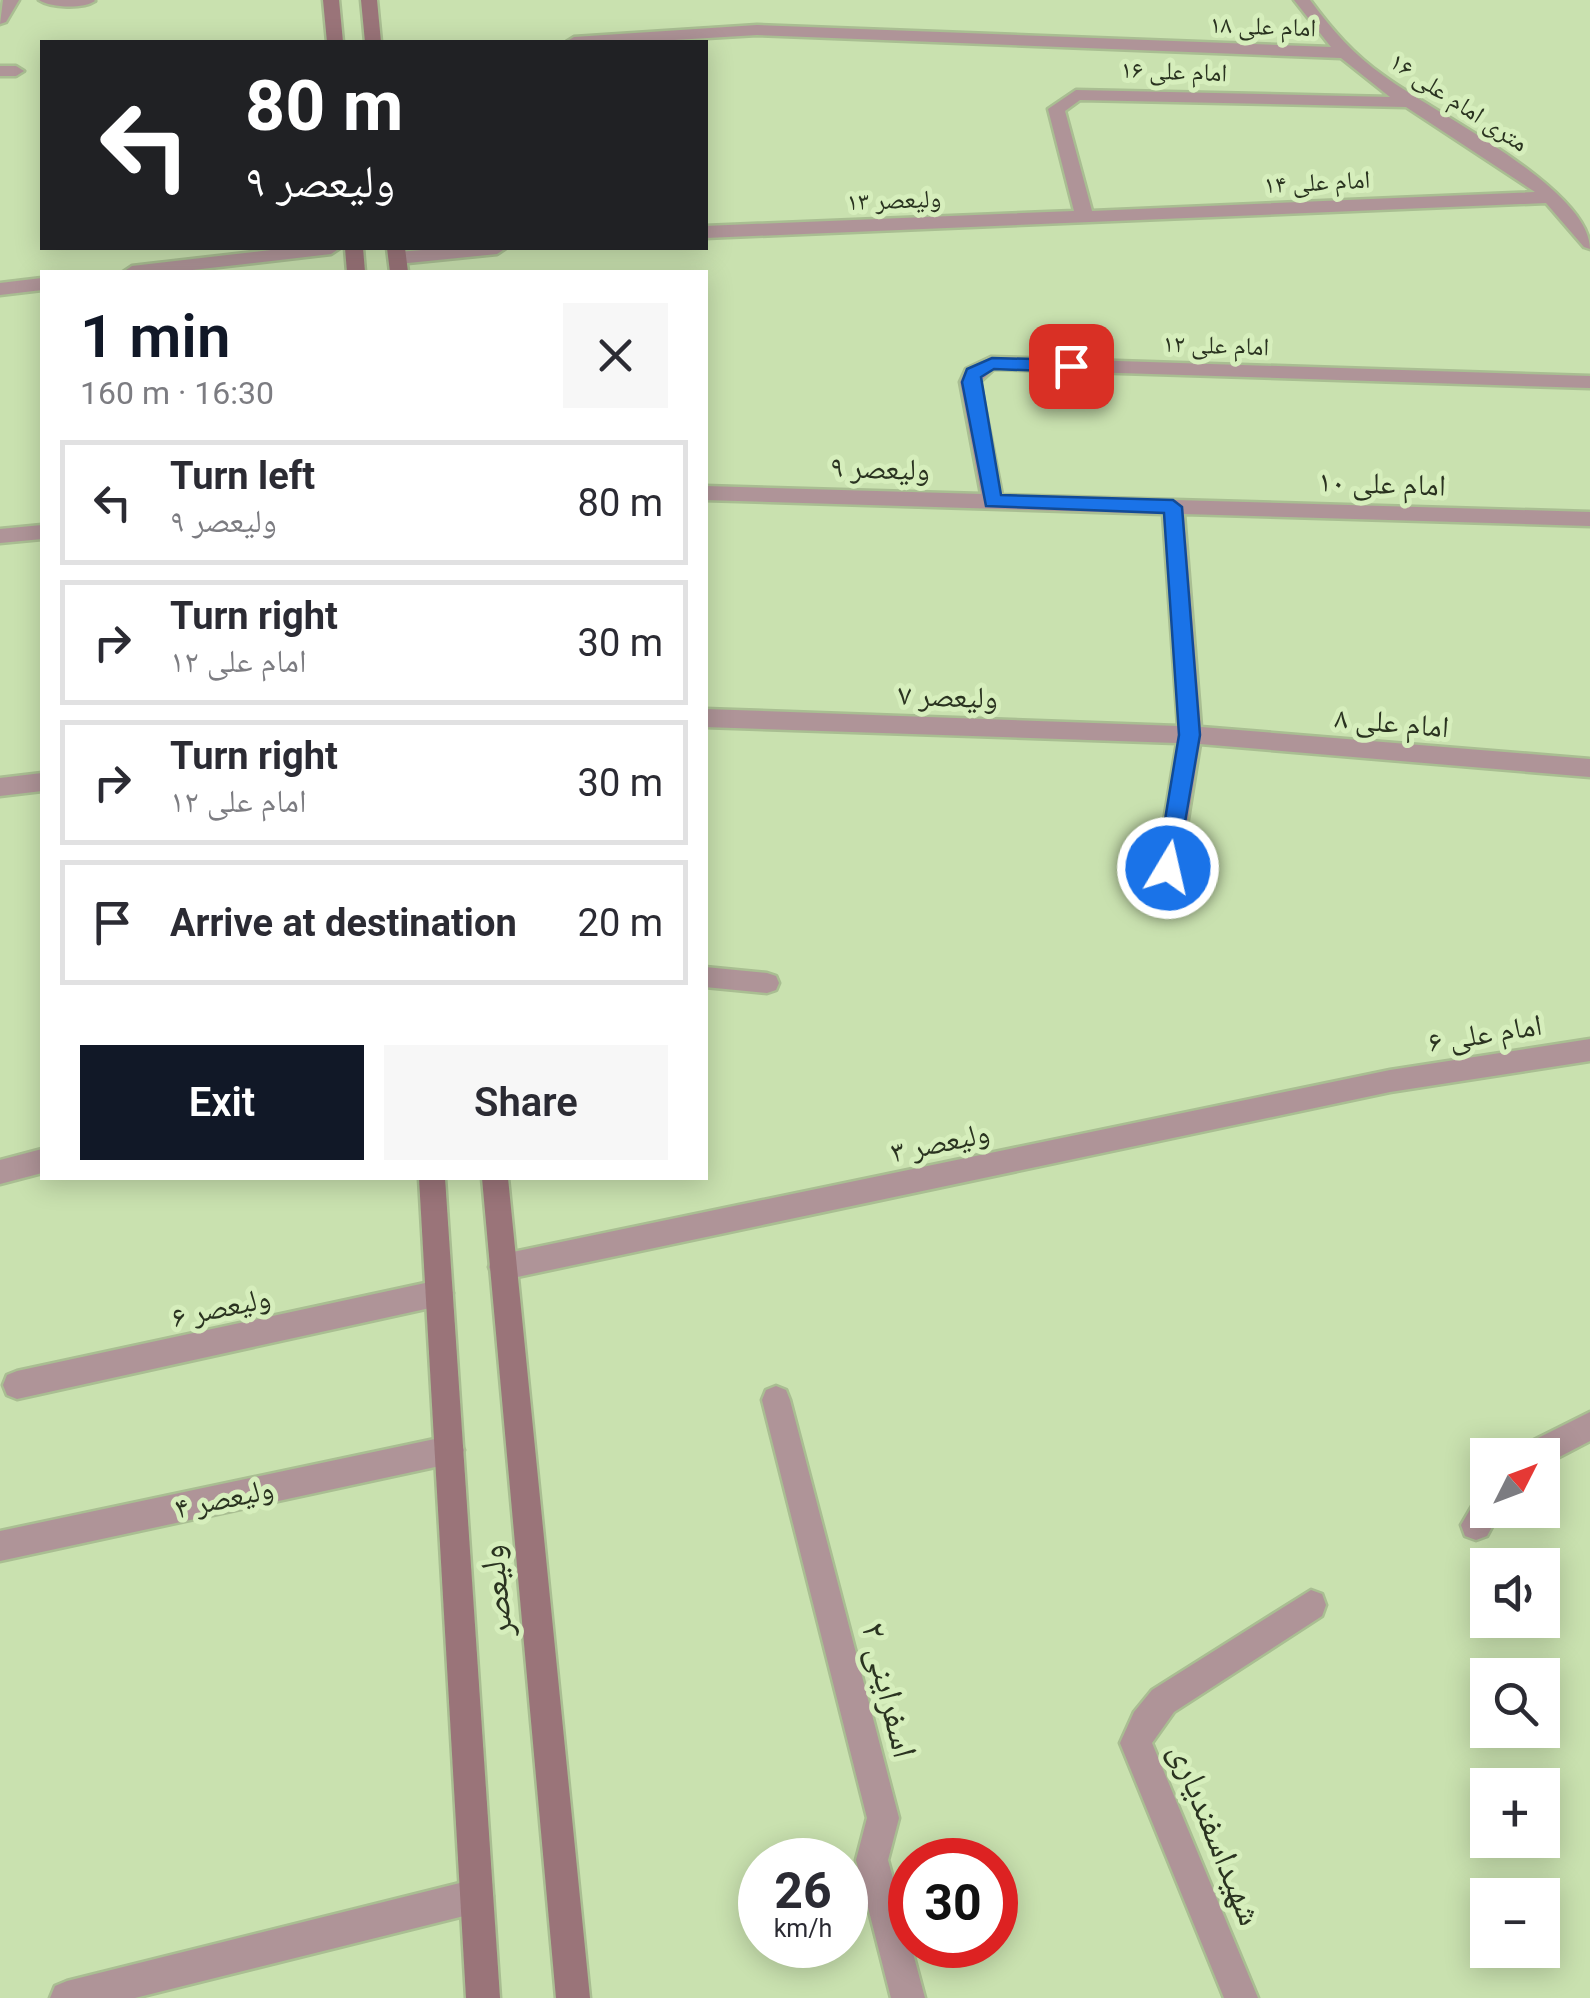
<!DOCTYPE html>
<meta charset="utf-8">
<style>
:root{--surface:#fff;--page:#f7f7f7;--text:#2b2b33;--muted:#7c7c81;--line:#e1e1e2;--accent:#111827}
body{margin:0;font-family:Roboto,"Noto Naskh Arabic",sans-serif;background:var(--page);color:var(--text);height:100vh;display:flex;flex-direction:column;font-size:38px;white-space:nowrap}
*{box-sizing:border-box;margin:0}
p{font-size:32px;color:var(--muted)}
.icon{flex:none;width:55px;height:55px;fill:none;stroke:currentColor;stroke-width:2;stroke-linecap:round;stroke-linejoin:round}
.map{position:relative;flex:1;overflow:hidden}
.side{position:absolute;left:40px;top:270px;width:668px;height:910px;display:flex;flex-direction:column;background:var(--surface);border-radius:0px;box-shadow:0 5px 25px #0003}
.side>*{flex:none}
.banner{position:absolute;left:40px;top:40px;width:668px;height:210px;border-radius:0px;box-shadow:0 5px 25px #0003;background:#202124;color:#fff;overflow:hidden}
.needle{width:65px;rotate:48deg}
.tools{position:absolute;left:1470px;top:1438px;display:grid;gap:20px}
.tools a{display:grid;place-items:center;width:90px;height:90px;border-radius:0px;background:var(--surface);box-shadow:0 5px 25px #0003;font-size:50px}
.speed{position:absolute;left:738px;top:1838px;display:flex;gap:20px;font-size:50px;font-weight:700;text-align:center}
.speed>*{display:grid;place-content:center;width:130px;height:130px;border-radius:50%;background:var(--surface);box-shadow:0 5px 25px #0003;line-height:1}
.speed small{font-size:25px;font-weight:400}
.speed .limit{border:15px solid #d22;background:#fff;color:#111}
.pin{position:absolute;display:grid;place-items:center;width:85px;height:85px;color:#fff;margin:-42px;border-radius:20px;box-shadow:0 5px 15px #0006}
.me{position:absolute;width:110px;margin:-55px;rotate:9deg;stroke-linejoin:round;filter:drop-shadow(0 0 8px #0008)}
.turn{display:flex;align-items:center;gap:35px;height:210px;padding:0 40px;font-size:45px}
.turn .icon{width:130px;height:130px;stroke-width:2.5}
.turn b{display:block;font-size:70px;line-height:85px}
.round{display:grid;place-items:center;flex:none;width:105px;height:105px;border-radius:0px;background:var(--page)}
.summary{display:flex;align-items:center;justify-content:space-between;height:170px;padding:0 40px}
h1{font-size:60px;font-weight:600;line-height:75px;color:var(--accent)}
.action{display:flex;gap:20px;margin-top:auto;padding:20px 40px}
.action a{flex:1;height:115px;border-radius:0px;background:var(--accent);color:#fff;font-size:40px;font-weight:600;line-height:115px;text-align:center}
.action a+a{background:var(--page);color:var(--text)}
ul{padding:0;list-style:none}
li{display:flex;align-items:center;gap:30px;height:125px;margin:0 20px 15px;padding:0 20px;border:5px solid var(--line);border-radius:0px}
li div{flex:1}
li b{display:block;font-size:38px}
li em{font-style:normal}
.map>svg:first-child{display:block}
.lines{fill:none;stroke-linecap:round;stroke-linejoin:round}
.street-casing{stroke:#a9be92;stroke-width:5}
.secondary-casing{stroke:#a9be92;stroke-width:5}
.street{fill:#af9498;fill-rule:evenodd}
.secondary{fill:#9a7479;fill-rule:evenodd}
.route{fill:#1a73e8;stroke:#114b97;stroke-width:2.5}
.labels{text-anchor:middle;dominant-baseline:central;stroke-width:10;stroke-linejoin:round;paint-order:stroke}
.far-street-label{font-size:25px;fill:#2a3320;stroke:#d6eebc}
.street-label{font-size:30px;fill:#2a3320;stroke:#d6eebc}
.near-street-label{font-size:35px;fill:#2a3320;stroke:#d6eebc}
</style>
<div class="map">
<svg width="1590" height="1998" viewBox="0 0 1590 1998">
<rect width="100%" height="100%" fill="#c9e1af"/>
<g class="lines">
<defs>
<g id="street">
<path d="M3 0H19L6 22 0 24Z"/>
<path d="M39 0H94L95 1C83 9 51 8 39 0Z"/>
<path d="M1294 0H1310C1332 30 1354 55 1384 76 1432 112 1590 188 1590 249L1584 247 1546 203 705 238V226L1074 211 1048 109 1076 90 1390 97 1341 58 757 35 641 42H566L574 37 757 25 1331 47ZM1080 100 1406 107 1535 192 1092 211 1065 111Z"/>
<path d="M0 66H16L24 71 16 76H0Z"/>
<path d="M288 248H340L331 254 175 272H123L132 266Z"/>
<path d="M446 248H506L497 254 398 264 389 258 398 252Z"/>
<path d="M42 278V290L0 295V283Z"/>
<path d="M991 357 1590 376V388L994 369 980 382 1002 495 1590 512V526L1184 514 1201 727 1590 759V777L1200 744 1180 869 1176 876H1160L1156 869 1177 743 705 727V709L1178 726 1163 514 705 500V486L981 494 960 382 966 369Z"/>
<path d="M42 525V539L0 543V529Z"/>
<path d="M42 773V791L0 796V778Z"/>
<path d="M705 967 767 973 776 976 779 983 776 990 767 993 705 987Z"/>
<path d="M1590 1039V1061L1390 1092 503 1280 493 1276 489 1267 493 1258 503 1254 1390 1070Z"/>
<path d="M42 1149V1173L0 1184V1160Z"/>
<path d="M439 1280 449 1284 453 1293 449 1302 439 1306 17 1399 7 1395 3 1385 7 1375 17 1371Z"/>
<path d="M776 1386 786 1390 790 1400 899 1818 888 1860 925 1998H891L856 1860 867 1818 762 1400 766 1390Z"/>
<path d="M1590 1412V1441L1542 1466V1455H1519L1524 1445Z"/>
<path d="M449 1436 459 1440 464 1450 459 1460 449 1464 0 1561V1531Z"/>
<path d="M1488 1491V1510H1501L1487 1536 1476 1540 1465 1536 1461 1525 1478 1496Z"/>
<path d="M1311 1590 1322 1594 1326 1605 1322 1616 1174 1712 1152 1743 1258 1998H1224L1120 1743 1134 1712 1152 1690Z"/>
<path d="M476 1879 488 1884 493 1896 488 1908 476 1913 135 1998H50L55 1986 67 1981Z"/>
</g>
<g id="secondary">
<path d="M323 0H339L343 42H327Z"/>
<path d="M361 0H377L381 42H365Z"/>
<path d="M345 248H363L365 272H347Z"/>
<path d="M387 248H405L408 272H390Z"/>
<path d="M419 1178H445L500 1998H466Z"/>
<path d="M482 1178H508L590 1998H556Z"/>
</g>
</defs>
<use href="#street" class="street-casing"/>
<use href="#secondary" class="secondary-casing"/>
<use href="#street" class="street"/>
<use href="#secondary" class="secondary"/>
</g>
<path class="route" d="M992 358 1071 360 1080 366 1071 372 994 369 981 377 1001 495 1173 500 1182 507 1200 735 1176 875 1168 877 1157 868 1179 735 1164 513 986 506 962 382 967 369Z"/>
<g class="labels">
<g class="far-street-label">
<text transform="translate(1263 26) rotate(2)">امام علی ۱۸</text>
<text transform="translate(1174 71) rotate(2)">امام علی ۱۶</text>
<text transform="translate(1459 102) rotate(33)">۱۶ متری امام علی</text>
<text transform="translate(1317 182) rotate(-3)">امام علی ۱۴</text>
<text transform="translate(894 200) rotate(-2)">ولیعصر ۱۳</text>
<text transform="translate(1216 345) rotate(2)">امام علی ۱۲</text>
</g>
<g class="street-label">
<text transform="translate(880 468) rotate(2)">ولیعصر ۹</text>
<text transform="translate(1382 483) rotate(2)">امام علی ۱۰</text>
<text transform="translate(948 696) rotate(2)">ولیعصر ۷</text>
<text transform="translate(1392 722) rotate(5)">امام علی ۸</text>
<text transform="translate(1485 1033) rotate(-9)">امام علی ۶</text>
<text transform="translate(940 1142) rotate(-12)">ولیعصر ۳</text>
<text transform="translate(221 1307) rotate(-12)">ولیعصر ۶</text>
<text transform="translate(224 1498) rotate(-12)">ولیعصر ۴</text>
</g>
<g class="near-street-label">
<text transform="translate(496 1591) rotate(-96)">ولیعصر</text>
<text transform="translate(889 1690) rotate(76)">اسفراینی ۲</text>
<text transform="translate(1216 1834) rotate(68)">شهیداسفندیاری</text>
</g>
</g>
</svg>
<div class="tools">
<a><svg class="needle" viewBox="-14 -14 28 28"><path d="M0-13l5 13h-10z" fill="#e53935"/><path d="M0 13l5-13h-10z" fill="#7c7c81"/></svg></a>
<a><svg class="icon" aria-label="sound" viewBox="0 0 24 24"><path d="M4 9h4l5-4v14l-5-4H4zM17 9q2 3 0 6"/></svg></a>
<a><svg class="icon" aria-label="search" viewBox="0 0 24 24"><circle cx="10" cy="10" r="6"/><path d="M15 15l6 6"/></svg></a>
<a>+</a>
<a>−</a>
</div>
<div class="speed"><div>26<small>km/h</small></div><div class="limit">30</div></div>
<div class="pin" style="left:1071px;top:366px;background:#d93025"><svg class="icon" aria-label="arrive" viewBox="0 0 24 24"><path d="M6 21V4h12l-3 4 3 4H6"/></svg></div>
<svg class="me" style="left:1168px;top:868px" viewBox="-20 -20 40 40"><circle r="17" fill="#1a73e8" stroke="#fff" stroke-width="3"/><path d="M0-11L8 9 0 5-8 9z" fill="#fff"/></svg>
<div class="banner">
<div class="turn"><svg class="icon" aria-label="left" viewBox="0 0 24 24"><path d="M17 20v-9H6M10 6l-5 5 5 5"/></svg><div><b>80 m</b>ولیعصر ۹</div></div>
</div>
<section class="side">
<div class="summary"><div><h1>1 min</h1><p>160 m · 16:30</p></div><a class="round"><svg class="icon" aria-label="close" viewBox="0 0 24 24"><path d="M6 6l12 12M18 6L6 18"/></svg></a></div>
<ul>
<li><svg class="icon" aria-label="left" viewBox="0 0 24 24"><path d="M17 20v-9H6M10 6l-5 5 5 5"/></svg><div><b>Turn left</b><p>ولیعصر ۹</p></div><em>80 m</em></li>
<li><svg class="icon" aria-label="right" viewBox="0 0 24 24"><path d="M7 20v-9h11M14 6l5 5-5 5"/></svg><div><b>Turn right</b><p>امام علی ۱۲</p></div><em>30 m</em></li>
<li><svg class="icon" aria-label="right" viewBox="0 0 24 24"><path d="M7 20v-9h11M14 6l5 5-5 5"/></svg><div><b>Turn right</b><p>امام علی ۱۲</p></div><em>30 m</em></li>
<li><svg class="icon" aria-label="arrive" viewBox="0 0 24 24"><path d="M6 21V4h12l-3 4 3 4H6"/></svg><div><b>Arrive at destination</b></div><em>20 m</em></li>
</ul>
<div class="action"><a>Exit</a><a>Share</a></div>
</section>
</div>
